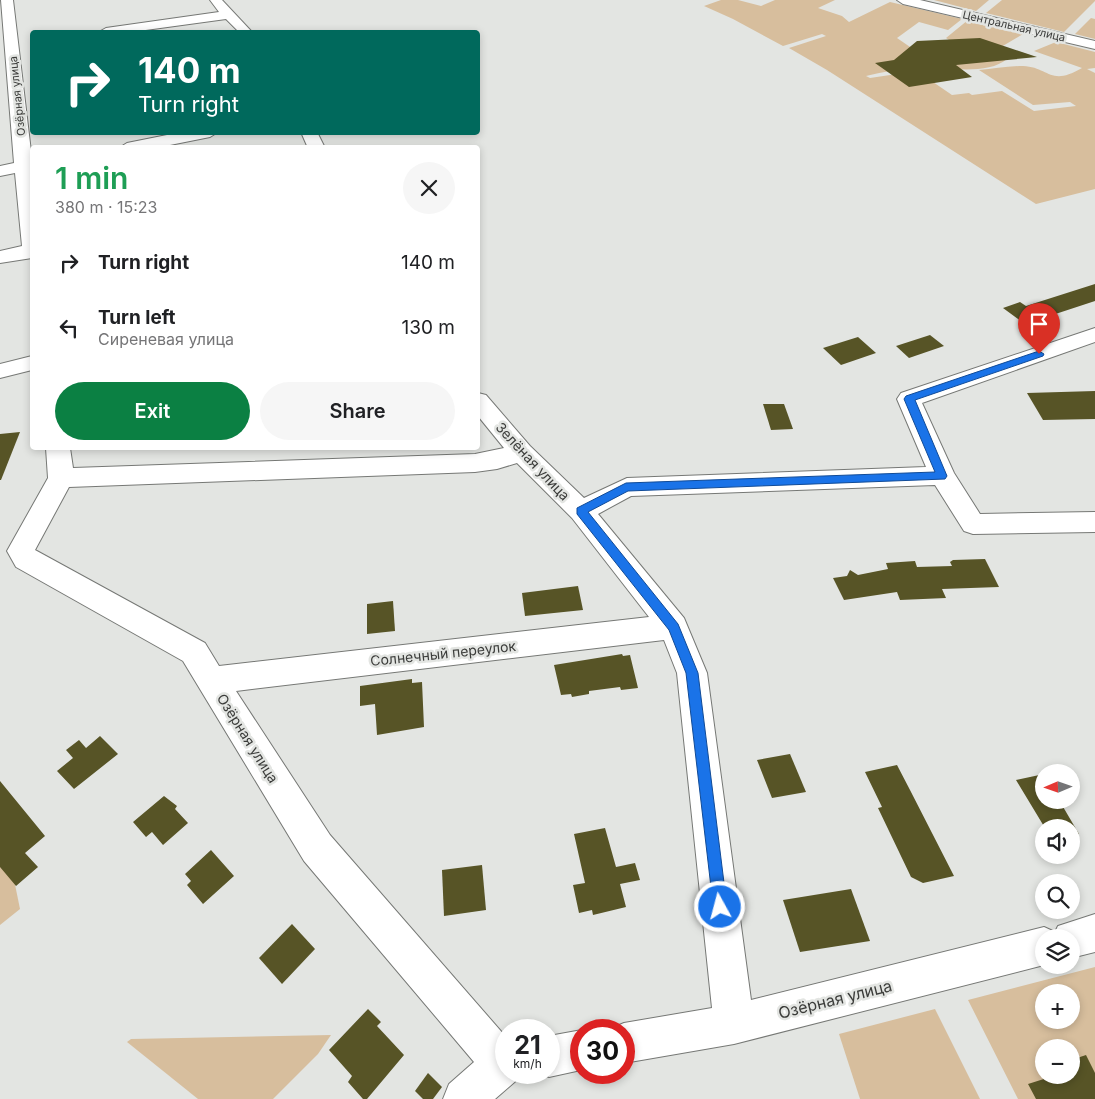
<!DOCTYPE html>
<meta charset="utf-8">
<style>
:root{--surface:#fff;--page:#f6f6f6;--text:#202124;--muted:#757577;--accent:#0b8043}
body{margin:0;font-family:Inter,sans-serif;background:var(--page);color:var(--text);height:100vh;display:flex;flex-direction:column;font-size:19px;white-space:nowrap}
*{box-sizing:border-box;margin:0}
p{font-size:16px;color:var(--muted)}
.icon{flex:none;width:28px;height:28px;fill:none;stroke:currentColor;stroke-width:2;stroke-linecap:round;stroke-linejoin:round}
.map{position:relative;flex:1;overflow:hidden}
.panel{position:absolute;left:30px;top:145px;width:450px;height:305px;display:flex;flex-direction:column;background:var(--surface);border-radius:5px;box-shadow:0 2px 8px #0003}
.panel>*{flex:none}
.guide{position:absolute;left:30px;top:30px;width:450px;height:105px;border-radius:5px;box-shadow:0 2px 8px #0003;background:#00695c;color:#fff;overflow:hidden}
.needle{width:32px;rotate:268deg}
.fabs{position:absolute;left:1035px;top:764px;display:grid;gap:10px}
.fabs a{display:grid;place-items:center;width:45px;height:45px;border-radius:50%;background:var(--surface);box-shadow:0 2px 8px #0003;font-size:25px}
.speed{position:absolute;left:495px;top:1019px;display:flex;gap:10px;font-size:25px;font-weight:700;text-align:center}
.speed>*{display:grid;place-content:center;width:65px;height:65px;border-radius:50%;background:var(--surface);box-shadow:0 2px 8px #0003;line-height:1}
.speed small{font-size:12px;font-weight:400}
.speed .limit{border:8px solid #d22;background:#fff;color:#111}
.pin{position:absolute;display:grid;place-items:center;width:42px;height:42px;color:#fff;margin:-51px -21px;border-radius:50% 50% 50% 0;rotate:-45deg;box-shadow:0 0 5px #0007}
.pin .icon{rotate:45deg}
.me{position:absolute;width:55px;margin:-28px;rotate:353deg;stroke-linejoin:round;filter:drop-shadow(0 0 4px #0008)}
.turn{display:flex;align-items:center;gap:18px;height:105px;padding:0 25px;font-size:22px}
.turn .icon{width:65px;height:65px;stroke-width:2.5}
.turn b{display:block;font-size:35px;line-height:42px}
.round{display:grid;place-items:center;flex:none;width:52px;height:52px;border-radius:26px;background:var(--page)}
.headline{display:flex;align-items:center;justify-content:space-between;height:85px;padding:0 25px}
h1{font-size:30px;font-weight:600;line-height:38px;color:#1e9e55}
.cta{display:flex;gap:10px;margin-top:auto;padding:10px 25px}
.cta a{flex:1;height:58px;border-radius:30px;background:var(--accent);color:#fff;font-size:20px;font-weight:600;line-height:58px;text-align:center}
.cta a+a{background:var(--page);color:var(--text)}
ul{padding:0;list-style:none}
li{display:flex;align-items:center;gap:15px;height:65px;padding:0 25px}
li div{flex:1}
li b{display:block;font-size:19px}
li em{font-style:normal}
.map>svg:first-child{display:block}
.green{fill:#d7be9d;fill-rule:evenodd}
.building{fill:#575426}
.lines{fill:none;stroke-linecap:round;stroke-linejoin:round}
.minor-casing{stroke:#767875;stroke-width:2}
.major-casing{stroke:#767875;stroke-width:2}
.minor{fill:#fff;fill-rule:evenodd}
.major{fill:#fff;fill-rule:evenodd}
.route{fill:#1a73e8;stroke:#114b97}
.labels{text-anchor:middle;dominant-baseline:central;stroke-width:5;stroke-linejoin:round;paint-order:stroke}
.far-street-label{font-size:11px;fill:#3b3c3a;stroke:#e3e5e2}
.street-label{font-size:14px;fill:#3b3c3a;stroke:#e3e5e2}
.near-street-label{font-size:16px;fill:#3b3c3a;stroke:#e3e5e2}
</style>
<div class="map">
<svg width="1095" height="1099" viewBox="0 0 1095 1099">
<rect width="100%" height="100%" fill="#e3e5e2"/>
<g class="green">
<path d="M721 0H738L761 6 775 0H835L818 8 842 16 849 22 890 2 962 19 948 30 919 22 897 38 913 49 952 42 946 38 968 20 1023 34 996 50 1007 59C987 76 944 67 920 67 903 68 883 72 866 76L870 78 917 71 952 95 969 93 972 95 1002 91 1034 111 1076 106 1070 102 1033 105 979 70C993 69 1008 66 1023 66 1049 67 1050 87 1082 68L1034 51 1056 42 1095 52V68L1087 69 1095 73V189L1036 204 827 70 789 48 826 36 822 34 783 46 733 19 704 6Z"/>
<path d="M934 0H989L976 11Z"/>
<path d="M1002 0H1095V1L1064 32 986 13Z"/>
<path d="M1091 18 1095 19V39L1075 34Z"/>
<path d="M0 811 20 909 0 925Z"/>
<path d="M1095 967V1099H1018L968 1000ZM1044 992H1071V1020H1044ZM1044 1048H1071V1075H1044Z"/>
<path d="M935 1009 980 1099H860L839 1034Z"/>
<path d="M331 1035 318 1054 273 1099H198L127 1042 131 1039Z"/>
</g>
<g class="building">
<path d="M980 38 1037 57 956 65 972 77 909 87 875 63 894 60 917 41Z"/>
<path d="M1095 284V301L1025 324 1003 308 1020 302 1026 306Z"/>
<path d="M930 335 944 346 909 358 896 346Z"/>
<path d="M858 337 876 353 841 365 823 348Z"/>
<path d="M1095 391V419L1043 420 1027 393Z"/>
<path d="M763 404H784L793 429 771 430Z"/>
<path d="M20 432 1 480H0V434Z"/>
<path d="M985 559 999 587 942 589 946 598 900 600 897 592 844 600 833 578 847 576 850 570 858 575 888 569 886 563 915 561 917 567 952 566 950 562 953 560Z"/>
<path d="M578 586 583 610 525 616 522 593Z"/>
<path d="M393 601 395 631 367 634V604Z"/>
<path d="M622 654 623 656 630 655 638 688 621 690 620 687 589 691V694L572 697 571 694 561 695 554 665Z"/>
<path d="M412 679V683L422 682 424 727 377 735 375 704 360 706V686Z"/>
<path d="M100 736 118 754 74 789 57 771 73 758 66 750 79 740 86 748Z"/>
<path d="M790 754 806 792 772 798 757 760Z"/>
<path d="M897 765 910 790 954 876 923 883 911 877 878 808 882 807 865 772Z"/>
<path d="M1044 774V800H1059L1079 834 1071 836V828H1045L1016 780Z"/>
<path d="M0 781 45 836 25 853 38 867 16 886 0 867Z"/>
<path d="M164 796 177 806 175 809 188 823 163 845 152 832 146 837 133 822Z"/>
<path d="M605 828 616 867 635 863 640 880 620 884 626 907 593 915 592 910 579 913 573 885 585 883 574 834Z"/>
<path d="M211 850 234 876 203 904 187 885 191 881 185 874Z"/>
<path d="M482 865 486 910 444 916 442 870Z"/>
<path d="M851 889 870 941 800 952 783 900Z"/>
<path d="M292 924 315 949 282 984 259 958Z"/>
<path d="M368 1009 381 1022 377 1026 404 1055 367 1099H363L348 1082 352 1076 329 1050Z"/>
<path d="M1086 1055 1095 1073V1099H1036L1028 1084 1047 1078 1045 1075H1071V1060Z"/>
<path d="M428 1073 442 1087 433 1099H423L415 1091Z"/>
</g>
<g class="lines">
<defs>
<g id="minor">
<path d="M1 0H13L32 160V258L0 263V251L22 246 15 173 0 176V166L14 163Z"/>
<path d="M210 0H222L252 32H239L226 19 131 32H99L106 28 219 12Z"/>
<path d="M182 132H218L210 137 155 148H119L127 143Z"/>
<path d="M301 132H317L325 148H308Z"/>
<path d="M1095 328V342L922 403 954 473 980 514 1095 512V532L973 534 964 531 935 485 631 496 598 514 684 618 707 673 751 1000 1044 927 1055 932 1058 926 1095 914V952L1071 958V938H1044V965L734 1044 624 1063V1030L610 1029 624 1023 712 1008 677 673 664 640 236 691 330 835 506 1037V1072H520L518 1079 495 1099H443L449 1084 474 1062 304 861 183 661 16 567 7 551 48 478 46 448H70L73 468 475 454 504 448 478 416V393L486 395 530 446 584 498 627 478 926 467 897 399 901 393ZM517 463 572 518 649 617 219 666 205 643 35 550 69 487 475 472 497 469Z"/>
<path d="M32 356V370L0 378V364Z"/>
<path d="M582 1030 581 1070 549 1077 539 1072H549V1036Z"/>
</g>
<path id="major" d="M897 0H920L1095 41V49L903 4Z"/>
</defs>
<use href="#minor" class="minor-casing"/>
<use href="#major" class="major-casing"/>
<use href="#minor" class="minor"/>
<use href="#major" class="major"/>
</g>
<path class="route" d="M1039 351 1044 354 1043 356 915 400 947 476 945 479 628 491 588 512 678 624 698 673 727 907 725 913 720 915 714 913 686 673 669 630 577 514V508L626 483 935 472 904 399 906 396Z"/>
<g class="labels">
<g class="far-street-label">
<text transform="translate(1014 26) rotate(13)">Центральная улица</text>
<text transform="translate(17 96) rotate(-96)">Озёрная улица</text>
</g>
<g class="street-label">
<text transform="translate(533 461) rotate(47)">Зелёная улица</text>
<text transform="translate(443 653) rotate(-6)">Солнечный переулок</text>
<text transform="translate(248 738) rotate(58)">Озёрная улица</text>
</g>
<g class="near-street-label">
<text transform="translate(835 999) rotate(-14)">Озёрная улица</text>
</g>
</g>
</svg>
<div class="fabs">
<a><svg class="needle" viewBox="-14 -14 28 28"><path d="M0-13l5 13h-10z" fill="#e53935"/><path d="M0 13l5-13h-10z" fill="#757577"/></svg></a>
<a><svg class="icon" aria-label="sound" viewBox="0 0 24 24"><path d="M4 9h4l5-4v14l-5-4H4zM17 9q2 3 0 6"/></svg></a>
<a><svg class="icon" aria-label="search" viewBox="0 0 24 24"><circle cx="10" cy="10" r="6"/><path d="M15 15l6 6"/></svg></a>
<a><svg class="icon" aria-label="layers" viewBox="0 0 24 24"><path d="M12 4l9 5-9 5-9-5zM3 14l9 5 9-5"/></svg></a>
<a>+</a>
<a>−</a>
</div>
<div class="speed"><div>21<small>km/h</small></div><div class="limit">30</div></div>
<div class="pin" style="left:1039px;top:354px;background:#d93025"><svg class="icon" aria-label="arrive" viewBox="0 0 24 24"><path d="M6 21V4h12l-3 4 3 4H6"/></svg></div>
<svg class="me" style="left:720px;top:907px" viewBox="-20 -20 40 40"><circle r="17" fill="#1a73e8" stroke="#fff" stroke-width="3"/><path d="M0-11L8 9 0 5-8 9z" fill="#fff"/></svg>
<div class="guide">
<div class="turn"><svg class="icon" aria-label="right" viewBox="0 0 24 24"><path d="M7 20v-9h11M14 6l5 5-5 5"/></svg><div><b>140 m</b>Turn right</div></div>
</div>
<section class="panel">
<div class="headline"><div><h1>1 min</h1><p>380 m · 15:23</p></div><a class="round"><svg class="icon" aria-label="close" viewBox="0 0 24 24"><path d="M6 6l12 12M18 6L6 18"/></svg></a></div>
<ul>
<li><svg class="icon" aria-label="right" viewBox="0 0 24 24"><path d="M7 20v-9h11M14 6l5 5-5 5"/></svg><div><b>Turn right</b></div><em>140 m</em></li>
<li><svg class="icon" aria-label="left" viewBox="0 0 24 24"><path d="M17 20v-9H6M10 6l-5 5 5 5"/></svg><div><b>Turn left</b><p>Сиреневая улица</p></div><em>130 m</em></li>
</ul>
<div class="cta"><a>Exit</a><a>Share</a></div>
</section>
</div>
